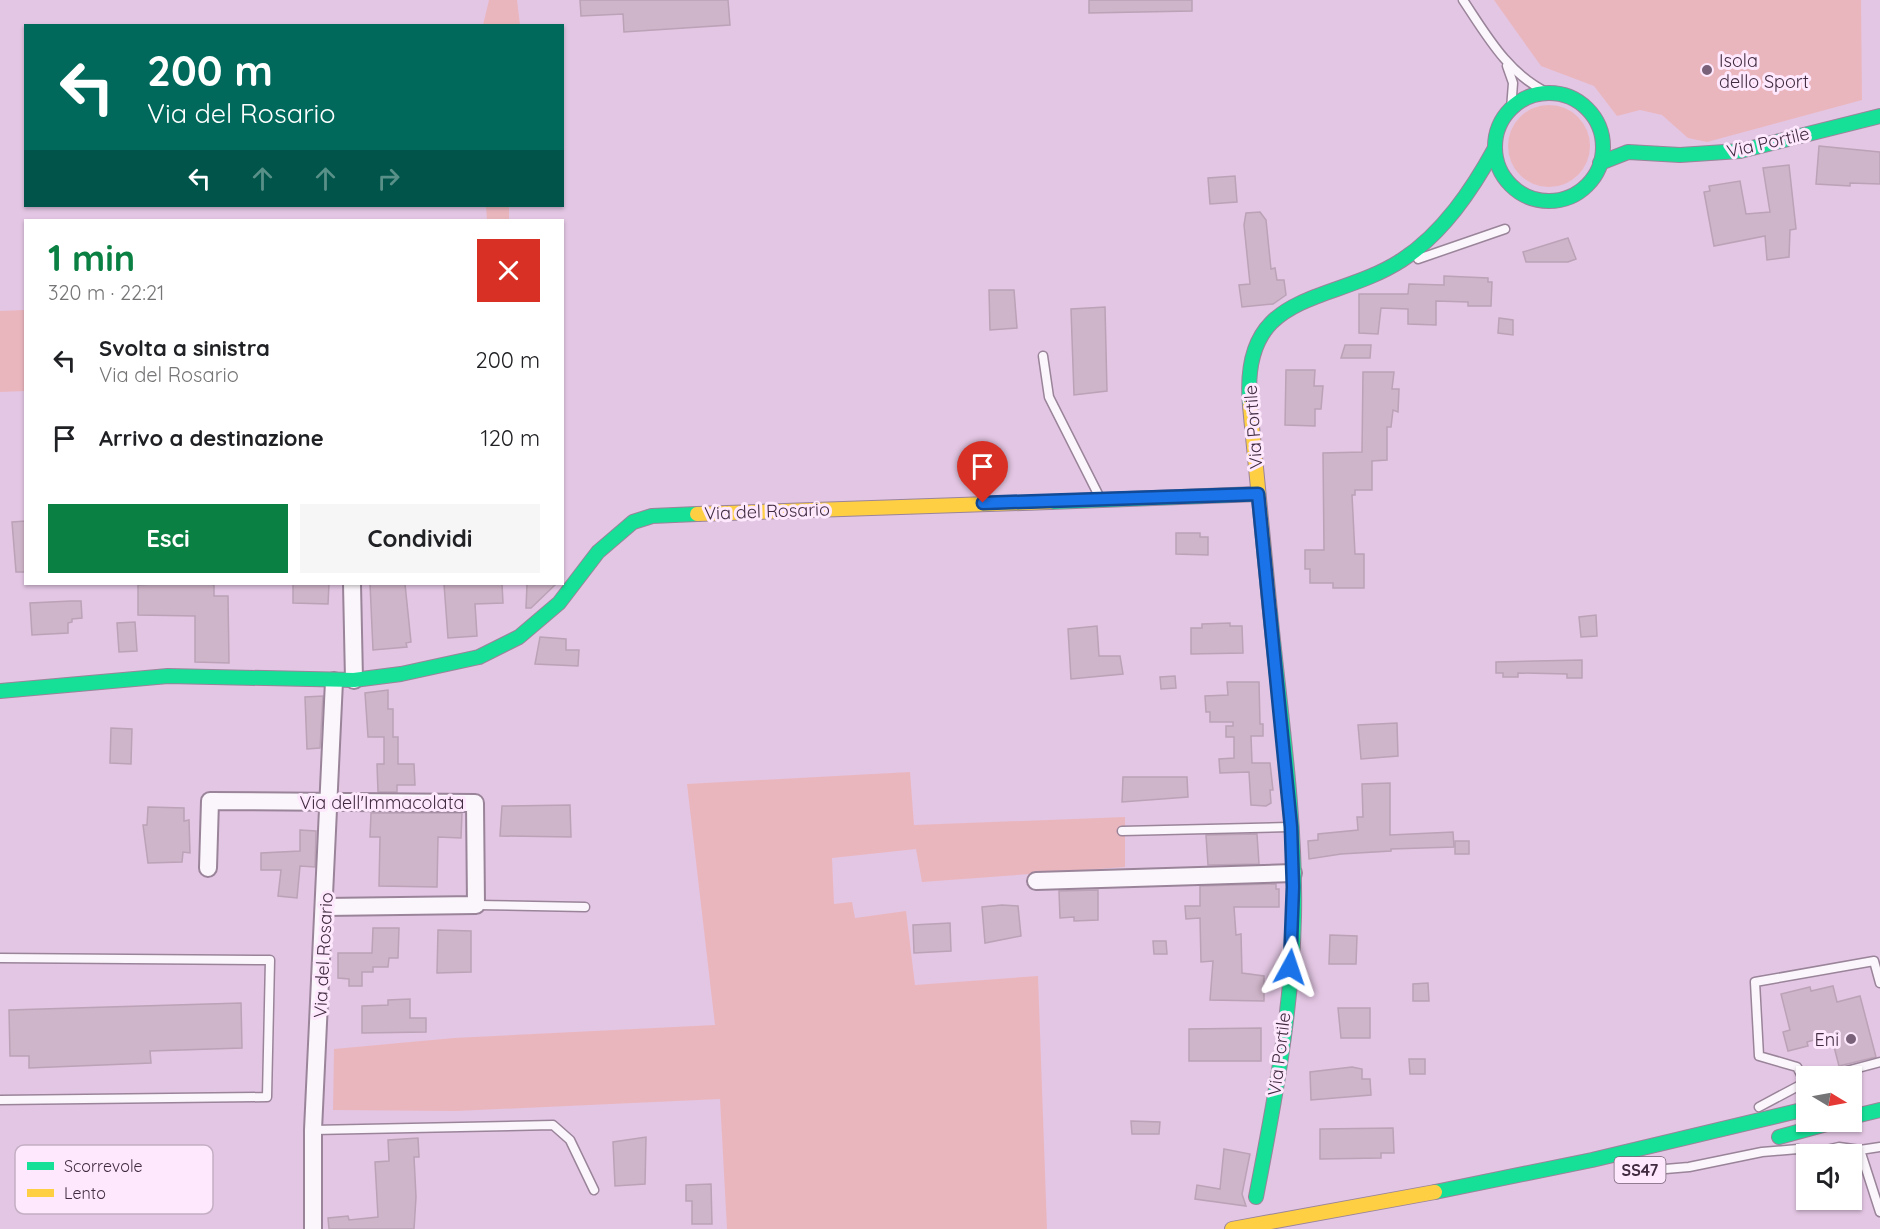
<!DOCTYPE html>
<html lang="it">
<meta charset="utf-8">
<style>
:root{--surface:#fff;--page:#f6f6f6;--text:#202124;--muted:#757577;--accent:#0b8043}
body{margin:0;font-family:Quicksand,sans-serif;background:var(--page);color:var(--text);height:100vh;display:flex;flex-direction:column;font-size:22px;white-space:nowrap}
*{box-sizing:border-box;margin:0}
p{font-size:20px;color:var(--muted)}
.icon{flex:none;width:33px;height:33px;fill:none;stroke:currentColor;stroke-width:2;stroke-linecap:round;stroke-linejoin:round}
.map{position:relative;flex:1;overflow:hidden}
.sheet{position:absolute;left:24px;top:219px;width:540px;height:366px;display:flex;flex-direction:column;background:var(--surface);border-radius:0px;box-shadow:0 2px 4px #0004}
.sheet>*{flex:none}
.guide{position:absolute;left:24px;top:24px;width:540px;height:183px;border-radius:0px;box-shadow:0 2px 4px #0004;background:#00695c;color:#fff;overflow:hidden}
.needle{width:39px;rotate:100deg}
.buttons{position:absolute;left:1796px;top:1066px;display:grid;gap:12px}
.buttons a{display:grid;place-items:center;width:66px;height:66px;border-radius:0px;background:var(--surface);box-shadow:0 2px 4px #0004;font-size:30px}
.pin{position:absolute;display:grid;place-items:center;width:51px;height:51px;color:#fff;margin:-62px -26px;border-radius:50% 50% 50% 0;rotate:-45deg;box-shadow:0 0 6px #0007}
.pin .icon{rotate:45deg}
.me{position:absolute;width:66px;margin:-33px;rotate:5deg;stroke-linejoin:round;filter:drop-shadow(0 0 4px #0008)}
.turn{display:flex;align-items:center;gap:21px;height:126px;padding:0 24px;font-size:27px}
.turn .icon{width:78px;height:78px;stroke-width:2.5}
.turn b{display:block;font-size:42px;line-height:51px}
.lanes{display:flex;align-items:center;height:57px;padding:0 24px;background:#0003;justify-content:center;gap:30px;direction:ltr}
.lanes .off{opacity:.35}
.round{display:grid;place-items:center;flex:none;width:63px;height:63px;border-radius:0px;background:var(--page)}
.head{display:flex;align-items:center;justify-content:space-between;height:102px;padding:0 24px}
h1{font-size:36px;font-weight:700;line-height:45px;color:var(--accent)}
.action{display:flex;gap:12px;margin-top:auto;padding:12px 24px}
.action a{flex:1;height:69px;border-radius:0px;background:var(--accent);color:#fff;font-size:24px;font-weight:700;line-height:69px;text-align:center}
.action a+a{background:var(--page);color:var(--text)}
ul{padding:0;list-style:none}
li{display:flex;align-items:center;gap:18px;height:78px;padding:0 24px}
li div{flex:1}
li b{display:block;font-size:22px}
li em{font-style:normal}
.map>svg:first-child{display:block}
.green{fill:#eab6be}
.building{fill:#cfb5c9;stroke:#bba2b6;stroke-width:1.5}
.lines{fill:none;stroke-linecap:round;stroke-linejoin:round}
.lane-casing{stroke:#9a849a;stroke-width:11}
.street-casing{stroke:#9a849a;stroke-width:20}
.fast-casing{stroke:#9a849a;stroke-width:16}
.slow-casing{stroke:#9a849a;stroke-width:16}
.lane{stroke:#fbf6fb;stroke-width:8}
.street{stroke:#fbf6fb;stroke-width:16}
.fast{stroke:#16e098;stroke-width:14}
.slow{stroke:#ffcf43;stroke-width:14}
.route-casing{stroke:#114b97;stroke-width:15}
.route{stroke:#1a73e8;stroke-width:10}
.poi-dot{fill:#796179;stroke:#fde8fd;stroke-width:2}
.labels{text-anchor:middle;dominant-baseline:central;stroke-width:6;stroke-linejoin:round;paint-order:stroke}
.shield{fill:#fde8fd;stroke:#796479;stroke-width:1.5}
.shield-label{font-size:16px;font-weight:bold;fill:#402b40}
.poi-label{font-size:18px;fill:#402b40;stroke:#fde8fd;text-anchor:start}
.street-label{font-size:18px;fill:#402b40;stroke:#fde8fd}
.key{fill:#fde8fd;stroke:#c4afc4;stroke-width:1.5}
.key-label{font-size:16px;fill:#402b40}
</style>
<div class="map">
<svg width="1880" height="1229" viewBox="0 0 1880 1229">
<rect width="100%" height="100%" fill="#e3c6e3"/>
<g class="green">
<path d="M489 0H517L520 25H483Z"/>
<path d="M1494 0H1861L1862 100 1707 142 1688 138 1662 115 1640 110 1617 116 1594 86 1541 66Z"/>
<circle cx="1549" cy="146" r="41"/>
<path d="M486 206H509V220H487Z"/>
<path d="M25 310V391L0 392V311Z"/>
<path d="M910 772 914 825 1125 817V867L922 882 916 849 832 858 834 904 852 902 855 918 906 911 915 985 1038 976 1047 1229H727L720 1099 456 1111 333 1110 334 1049 454 1038 715 1025 687 784Z"/>
</g>
<g class="building">
<path d="M580 0H728L730 25 624 32 623 14 581 16Z"/>
<path d="M1089 0H1192V11L1089 13Z"/>
<path d="M1819 146 1880 152V184L1850 183V186L1816 184Z"/>
<path d="M1789 165 1796 229 1790 230 1789 257 1767 260 1765 236 1714 246 1704 192 1710 191 1709 186 1740 181 1746 214 1770 212 1763 168Z"/>
<path d="M1235 176 1237 202 1210 204 1208 178Z"/>
<path d="M1260 212 1266 220 1271 269 1275 268 1277 280H1284L1286 295 1273 304 1242 307 1239 285 1250 284 1244 225 1246 213Z"/>
<path d="M1568 238 1576 259 1568 262H1526L1523 252Z"/>
<path d="M1444 276 1488 278V282H1492L1491 306H1468V302L1436 301V325L1408 324V309L1381 308 1378 334 1359 333V294H1408L1409 284 1444 285Z"/>
<path d="M989 290H1014L1017 328 990 330Z"/>
<path d="M1105 307 1107 391 1074 395 1071 309Z"/>
<path d="M1499 318 1513 320V335L1498 333Z"/>
<path d="M1345 345H1371L1370 358H1341Z"/>
<path d="M1286 370H1315L1314 386H1323L1321 409H1315V426L1285 425Z"/>
<path d="M1363 372H1394L1392 389H1399L1398 412 1393 410 1391 427H1387V460L1372 461V490H1355V495H1352L1355 554H1364V588H1333V583H1310V569H1305V550H1324L1323 453 1362 452Z"/>
<path d="M26 521V572H16L12 522Z"/>
<path d="M1176 533H1200V537H1208V555L1176 554Z"/>
<path d="M152 584H211L214 585V596H228L229 663 195 662V616L138 615V585Z"/>
<path d="M293 584H329L328 604 293 603Z"/>
<path d="M370 584H405L411 642 406 643 407 647 373 650Z"/>
<path d="M444 584H502L503 603 475 604 477 636 448 638Z"/>
<path d="M527 584H556L531 608H526Z"/>
<path d="M71 601H81L82 618 72 619V622L68 623V633L32 635 30 603Z"/>
<path d="M1596 615 1597 636 1581 637 1579 617Z"/>
<path d="M135 622 137 651 119 652 117 623Z"/>
<path d="M1230 623V626H1242L1243 653 1191 654V628H1202V624Z"/>
<path d="M1097 626 1099 656H1120L1123 674 1071 679 1068 629Z"/>
<path d="M540 637 566 639V650H579L578 666 535 664Z"/>
<path d="M1582 660V678H1567V674L1518 673V677H1503V673H1496V662Z"/>
<path d="M1175 676 1176 688 1161 689 1160 677Z"/>
<path d="M1227 682H1259L1260 724H1263V736H1251L1252 763H1270L1273 790H1270L1271 803 1266 806 1251 805 1249 772 1220 773 1219 759 1234 758V737H1226V726H1233V722H1210V712H1206L1205 696 1228 695Z"/>
<path d="M388 690V709H393V737H398V764H414L415 785H397V792H378L377 764H384V737H368L365 693Z"/>
<path d="M323 696 320 748 307 749 305 697Z"/>
<path d="M1397 723 1398 756 1361 759 1358 725Z"/>
<path d="M111 728 132 729 131 764 110 763Z"/>
<path d="M1123 777H1187L1188 797 1122 802Z"/>
<path d="M1390 783V835L1453 832 1454 847 1391 849V851L1341 854 1309 859 1308 841 1318 840V834L1358 830 1357 817H1363L1362 784Z"/>
<path d="M570 805 571 837 500 836 502 806Z"/>
<path d="M148 807 184 808V821L189 820 190 853 183 852 182 862 148 863 143 825H147Z"/>
<path d="M371 813H462L461 838 438 837 437 887 379 886 380 837H370Z"/>
<path d="M300 830 316 831 315 867 300 866 297 898 278 896 281 870H261V853L300 851Z"/>
<path d="M1257 834 1259 864 1208 865 1206 835Z"/>
<rect x="1455" y="841" width="14" height="13"/>
<path d="M1276 884V889H1279V907H1234L1236 935 1241 934 1242 973 1264 976V1001L1210 1000 1213 961 1201 962 1200 918 1186 919 1185 906H1200V886Z"/>
<path d="M1098 890V920L1074 921V917L1060 918 1059 891Z"/>
<path d="M1002 905 1018 906 1021 936 985 943 982 907Z"/>
<path d="M950 923 951 951 914 953 913 925Z"/>
<path d="M373 928H399L398 958H389L388 967H373V972H362V986H349V979L338 978V953H372Z"/>
<path d="M438 930 471 931V972L437 973Z"/>
<path d="M1330 935 1357 936 1356 964H1329Z"/>
<path d="M1153 941H1166L1167 954H1154Z"/>
<path d="M1428 983 1429 1001H1413V984Z"/>
<path d="M1833 986 1837 1002 1860 996 1876 1057 1839 1066 1831 1035 1807 1042 1808 1046 1788 1051 1783 1032 1790 1030 1781 994 1810 987 1811 991Z"/>
<path d="M410 999V1018H426V1032L362 1033V1006L388 1005V1000Z"/>
<path d="M241 1003 242 1048 150 1051 151 1063 29 1068V1056H10L9 1010Z"/>
<path d="M1338 1008H1370V1038H1341Z"/>
<path d="M1261 1028V1061H1189V1029Z"/>
<path d="M1409 1059H1425V1074H1410Z"/>
<path d="M1352 1067 1362 1069V1079H1370L1371 1095 1311 1100 1310 1072Z"/>
<path d="M1131 1121 1160 1122 1159 1134H1132Z"/>
<path d="M1393 1128 1394 1153H1381V1158L1320 1159V1129Z"/>
<path d="M646 1137 645 1184 615 1186 613 1142Z"/>
<path d="M418 1138 419 1157H414L416 1197 414 1229H329L328 1218 348 1216 349 1220 378 1217 375 1162 389 1161 388 1140Z"/>
<path d="M1224 1149 1250 1154 1242 1194 1246 1206 1195 1199 1197 1185 1220 1189Z"/>
<path d="M711 1184 712 1224H692V1201H686V1185Z"/>
</g>
<g class="lines">
<defs>
<g id="lane">
<path d="M1463 0C1487 36 1508 74 1548 93"/>
<path d="M1507 66 1513 83 1511 109"/>
<path d="M1418 259 1505 229"/>
<path d="M1043 356 1049 397 1099 496"/>
<path d="M1122 831 1289 827"/>
<path d="M476 905 585 907"/>
<path d="M0 958 270 960 267 1097 0 1100"/>
<path d="M1824 1077 1880 1062"/>
<path d="M1805 1082 1797 1067 1759 1056 1755 982 1874 961 1880 983"/>
<path d="M1759 1107 1806 1082"/>
<path d="M313 1130 553 1125 570 1140 594 1190"/>
<path d="M1860 1150 1880 1147"/>
<path d="M1630 1172 1689 1167 1762 1152 1798 1149 1813 1153 1839 1147 1860 1150 1880 1212"/>
</g>
<g id="street">
<path d="M352 584 354 680"/>
<path d="M208 868 210 801 475 803 476 905 325 907"/>
<path d="M1036 881 1293 873"/>
<path d="M313 1229V1130L334 681"/>
</g>
<g id="fast">
<circle cx="1549" cy="147" r="54"/>
<path d="M1600 163 1628 152 1680 155 1740 151 1880 116"/>
<path d="M1250 406C1239 287 1331 306 1402 260 1443 233 1472 190 1495 148"/>
<path d="M1050 502 1258 494"/>
<path d="M0 691 168 676 354 680 401 674 479 657 519 637 559 603 598 552 633 522 652 516 697 514"/>
<path d="M1851 1117 1880 1110"/>
<path d="M1779 1137 1834 1122"/>
<path d="M1435 1192 1592 1160 1806 1109"/>
<path d="M1256 1197C1274 1105 1292 1010 1294 917 1296 815 1280 712 1270 611"/>
</g>
<g id="slow">
<path d="M1250 406 1270 611"/>
<path d="M697 514 1050 502"/>
<path d="M1232 1229 1435 1192"/>
</g>
</defs>
<use href="#lane" class="lane-casing"/>
<use href="#street" class="street-casing"/>
<use href="#fast" class="fast-casing"/>
<use href="#slow" class="slow-casing"/>
<use href="#lane" class="lane"/>
<use href="#street" class="street"/>
<use href="#fast" class="fast"/>
<use href="#slow" class="slow"/>
</g>
<g class="lines">
<defs>
<path id="route" d="M983 503 1258 494 1291 827 1293 887 1290 967"/>
</defs>
<use href="#route" class="route-casing"/>
<use href="#route" class="route"/>
</g>
<g class="poi-dot">
<circle cx="1707" cy="70" r="6"/>
<circle cx="1851" cy="1039" r="6"/>
</g>
<g class="labels">
<rect class="shield" x="1614.5" y="1157" width="51" height="26" rx="4.5"/>
<g class="shield-label">
<text x="1640" y="1170">SS47</text>
</g>
<g class="poi-label">
<text x="1719" y="60">Isola<tspan x="1719" dy="21">dello Sport</tspan></text>
<text x="1839" y="1039" text-anchor="end">Eni</text>
</g>
<g class="street-label">
<text transform="translate(1768 142) rotate(-13)">Via Portile</text>
<text transform="translate(1253 427) rotate(-94)">Via Portile</text>
<text transform="translate(767 511) rotate(-2)">Via del Rosario</text>
<text x="382" y="802">Via dell'Immacolata</text>
<text transform="translate(323 955) rotate(-87)">Via del Rosario</text>
<text transform="translate(1279 1054) rotate(-83)">Via Portile</text>
</g>
</g>
<rect x="15" y="1145" width="198" height="69" rx="9" class="key"/>
<rect x="27" y="1162" width="27" height="8" fill="#16e098"/>
<rect x="27" y="1189" width="27" height="8" fill="#ffcf43"/>
<g class="key-label">
<text x="64" y="1172">Scorrevole</text>
<text x="64" y="1199">Lento</text>
</g>
</svg>
<div class="buttons">
<a><svg class="needle" viewBox="-14 -14 28 28"><path d="M0-13l5 13h-10z" fill="#e53935"/><path d="M0 13l5-13h-10z" fill="#757577"/></svg></a>
<a><svg class="icon" aria-label="sound" viewBox="0 0 24 24"><path d="M4 9h4l5-4v14l-5-4H4zM17 9q2 3 0 6"/></svg></a>
</div>
<div class="pin" style="left:983px;top:503px;background:#d93025"><svg class="icon" aria-label="arrive" viewBox="0 0 24 24"><path d="M6 21V4h12l-3 4 3 4H6"/></svg></div>
<svg class="me" style="left:1290px;top:967px" viewBox="-20 -20 40 40"><path d="M0-17L14 15 0 8-14 15z" fill="#1a73e8" stroke="#fff" stroke-width="4"/></svg>
<div class="guide">
<div class="turn"><svg class="icon" aria-label="left" viewBox="0 0 24 24"><path d="M17 20v-9H6M10 6l-5 5 5 5"/></svg><div><b>200 m</b>Via del Rosario</div></div>
<div class="lanes"><svg class="icon" aria-label="left" viewBox="0 0 24 24"><path d="M17 20v-9H6M10 6l-5 5 5 5"/></svg><svg class="icon off" aria-label="ahead" viewBox="0 0 24 24"><path d="M12 20V5M6 11l6-6 6 6"/></svg><svg class="icon off" aria-label="ahead" viewBox="0 0 24 24"><path d="M12 20V5M6 11l6-6 6 6"/></svg><svg class="icon off" aria-label="right" viewBox="0 0 24 24"><path d="M7 20v-9h11M14 6l5 5-5 5"/></svg></div>
</div>
<section class="sheet">
<div class="head"><div><h1>1 min</h1><p>320 m · 22:21</p></div><a class="round" style="background:#d93025;color:#fff"><svg class="icon" aria-label="close" viewBox="0 0 24 24"><path d="M6 6l12 12M18 6L6 18"/></svg></a></div>
<ul>
<li><svg class="icon" aria-label="left" viewBox="0 0 24 24"><path d="M17 20v-9H6M10 6l-5 5 5 5"/></svg><div><b>Svolta a sinistra</b><p>Via del Rosario</p></div><em>200 m</em></li>
<li><svg class="icon" aria-label="arrive" viewBox="0 0 24 24"><path d="M6 21V4h12l-3 4 3 4H6"/></svg><div><b>Arrivo a destinazione</b></div><em>120 m</em></li>
</ul>
<div class="action"><a>Esci</a><a>Condividi</a></div>
</section>
</div>
